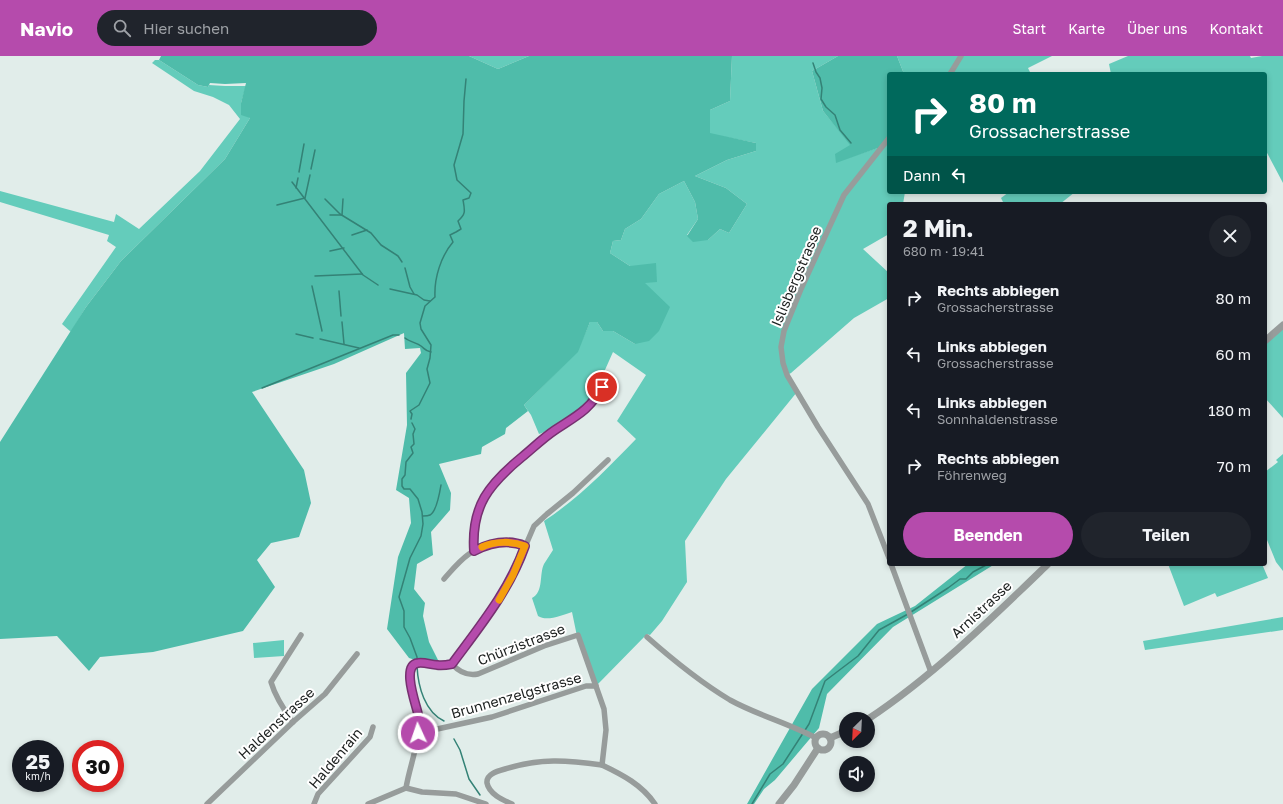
<!DOCTYPE html>
<html lang="de">
<meta charset="utf-8">
<style>
:root{--surface:#171b24;--page:#20242c;--text:#f1f3f6;--muted:#9ea1a6;--accent:#b54bac}
body{margin:0;font-family:"Golos Text",sans-serif;background:var(--page);color:var(--text);height:100vh;display:flex;flex-direction:column;font-size:15px;white-space:nowrap}
*{box-sizing:border-box;margin:0}
p{font-size:13px;color:var(--muted)}
.icon{flex:none;width:22px;height:22px;fill:none;stroke:currentColor;stroke-width:2;stroke-linecap:round;stroke-linejoin:round}
.map{position:relative;flex:1;overflow:hidden}
.sheet{position:absolute;left:887px;top:146px;width:380px;height:364px;display:flex;flex-direction:column;background:var(--surface);border-radius:4px;box-shadow:0 2px 6px #0003}
.sheet>*{flex:none}
.top-card{position:absolute;left:887px;top:16px;width:380px;height:122px;border-radius:4px;box-shadow:0 2px 6px #0003;background:#00695c;color:#fff;overflow:hidden}
.needle{width:26px;rotate:204deg}
.tools{position:absolute;left:839px;top:656px;display:grid;gap:8px}
.tools a{display:grid;place-items:center;width:36px;height:36px;border-radius:50%;background:var(--surface);box-shadow:0 2px 6px #0003;font-size:20px}
.speed{position:absolute;left:12px;top:684px;display:flex;gap:8px;font-size:20px;font-weight:700;text-align:center}
.speed>*{display:grid;place-content:center;width:52px;height:52px;border-radius:50%;background:var(--surface);box-shadow:0 2px 6px #0003;line-height:1}
.speed small{font-size:10px;font-weight:400}
.speed .limit{border:6px solid #d22;background:#fff;color:#111}
.pin{position:absolute;display:grid;place-items:center;width:34px;height:34px;color:#fff;margin:-17px;border:2px solid #fff;border-radius:50%;box-shadow:0 1px 4px #0007}
.me{position:absolute;width:44px;margin:-22px;rotate:357deg;stroke-linejoin:round;filter:drop-shadow(0 0 3px #0008)}
.turn{display:flex;align-items:center;gap:14px;height:84px;padding:0 16px;font-size:18px}
.turn .icon{width:52px;height:52px;stroke-width:2.5}
.turn b{display:block;font-size:28px;line-height:34px}
.then{display:flex;align-items:center;height:38px;padding:0 16px;background:#0003;gap:8px;font-size:15px}
.round{display:grid;place-items:center;flex:none;width:42px;height:42px;border-radius:21px;background:var(--page)}
.overview{display:flex;align-items:center;justify-content:space-between;height:68px;padding:0 16px}
h1{font-size:24px;font-weight:700;line-height:30px}
.cta{display:flex;gap:8px;margin-top:auto;padding:8px 16px}
.cta a{flex:1;height:46px;border-radius:24px;background:var(--accent);color:#fff;font-size:16px;font-weight:700;line-height:46px;text-align:center}
.cta a+a{background:var(--page);color:var(--text)}
ul{padding:0;list-style:none}
li{display:flex;align-items:center;gap:12px;height:56px;padding:0 16px}
li div{flex:1}
li b{display:block;font-size:15px}
li em{font-style:normal}
header{display:flex;align-items:center;gap:24px;box-sizing:border-box;height:56px;padding:0 20px;background:var(--accent);color:#fff}
header strong{font-size:19px}
nav{display:flex;gap:22px;margin-inline-start:auto;font-size:14px}
.search{width:280px;height:36px;background:var(--page);display:flex;align-items:center;gap:10px;box-sizing:border-box;padding:0 14px;border-radius:22px;color:var(--muted);font-size:15px}
.map>svg:first-child{display:block}
.green{fill:#64ccbb}
.forest{fill:#4fbcaa}
.lines{fill:none;stroke-linecap:round;stroke-linejoin:round}
.stream{stroke:#348276;stroke-width:1.5}
.minor{stroke:#979c9b;stroke-width:5.5}
.tertiary{stroke:#979c9b;stroke-width:7}
.route-casing{stroke:#763170;stroke-width:10}
.route{stroke:#b54bac;stroke-width:7}
.slow{stroke:#f59e0b;stroke-width:7}
.labels{text-anchor:middle;dominant-baseline:central;stroke-width:4;stroke-linejoin:round;paint-order:stroke}
.street-label{font-size:14px;fill:#1b1f1e;stroke:#fff}
</style>
<header>
<strong>Navio</strong>
<div class="search"><svg class="icon" aria-label="search" viewBox="0 0 24 24"><circle cx="10" cy="10" r="6"/><path d="M15 15l6 6"/></svg>Hier suchen</div>
<nav><a>Start</a><a>Karte</a><a>Über uns</a><a>Kontakt</a></nav>
</header>
<div class="map">
<svg width="1283" height="748" viewBox="0 0 1283 748">
<rect width="100%" height="100%" fill="#e1edea"/>
<g class="green">
<path d="M469 0H529L498 13Z"/>
<path d="M732 0H838L812 15 823 55 851 89 836 106 889 88V136H905L903 148H889V178L863 193 889 217V242L854 262 791 317 787 319 797 336 726 423 685 485 687 526 662 565 650 579 647 578 598 628 593 626 578 585 572 556C562 559 547 566 538 560L532 542C544 536 539 518 544 508 547 503 550 499 553 494L544 465C579 442 607 413 636 383L617 365 646 319 613 296C606 311 600 327 591 341 585 350 550 375 539 378L531 359 524 349 577 296 590 266H597L603 275H613L635 288 644 227 630 210 610 197 613 185 621 184 625 173 641 163 659 138 684 125 695 146 698 163 687 179 708 184 720 173 729 177 747 148 726 132 695 120 727 104 756 95V87L710 78V54L730 45Z"/>
<path d="M897 0H1052L1028 12 1031 18H904Z"/>
<path d="M1128 0H1250L1251 2 1262 0H1283V127L1265 93V18H1111L1109 8Z"/>
<path d="M155 4H159L198 29 208 31 209 29 225 30H246L241 47 250 62 225 103 121 205 86 251 71 276 62 268 116 191 107 185 109 179 0 146V135L114 166 116 158 139 173 200 115 240 63 229 49 213 41 194 35 152 7Z"/>
<path d="M1009 136H1075L1060 148H1004L1001 142Z"/>
<path d="M1283 269V362L1265 342V285Z"/>
<path d="M1283 398V515L1276 506 1265 479V416L1278 406 1276 404Z"/>
<path d="M1168 508H1262L1268 522 1217 541 1215 537 1184 550Z"/>
<path d="M1283 561V574L1145 594 1143 585Z"/>
<path d="M284 584V600L254 602 253 587Z"/>
</g>
<g class="forest">
<path d="M161 0H469L498 13 529 0H732L730 45 710 54V77L756 87V95L727 104 695 120 726 132 747 148 729 177 720 173 708 184 693 186 687 180 698 163 695 146 684 125 659 138 641 163 625 173 621 184 613 185 610 197 630 210 656 207 657 226 645 227 670 251 659 275 649 285 635 288 613 275H603L597 266H590L578 296 524 349 528 355 506 372 505 378 482 391 481 398 439 408 451 437 450 454 431 476 433 499 417 508 414 533 425 547 423 560 429 586 439 606 428 608 409 602 387 573 398 501 411 467 409 442 396 434 407 369 406 317 421 297 420 292 405 293 404 277 334 308 252 336 304 414 311 447 299 481 271 487 257 504 275 531 243 575 153 596 100 601 89 615 57 580 0 583V386L86 251 121 205 225 103 250 62 241 59V47L246 27 225 28 210 27 208 31 198 29 159 4Z"/>
<path d="M838 0H897L904 18H889V88L836 107 835 98 850 89 823 55 812 15Z"/>
<path d="M968 508H995L893 571 827 638 819 672 775 724 764 733 754 748H747L812 633 877 568 915 550Z"/>
</g>
<g class="lines">
<g class="stream">
<path d="M813 7 816 16 820 22 822 32 821 43 826 51 835 59 840 74 851 87"/>
<path d="M311 113 315 94"/>
<path d="M299 116 304 88"/>
<path d="M292 126 363 219 378 229"/>
<path d="M296 132 298 122"/>
<path d="M325 143 340 158 371 177 381 189 398 200 402 206"/>
<path d="M277 149 305 142 310 119"/>
<path d="M330 159H342L343 143"/>
<path d="M352 179 367 174"/>
<path d="M330 195 344 192"/>
<path d="M405 212 410 231 414 238"/>
<path d="M315 220 362 218"/>
<path d="M312 230 322 275"/>
<path d="M390 233 417 239 424 244 430 245"/>
<path d="M339 235 341 260"/>
<path d="M342 266 344 288"/>
<path d="M296 278 313 282"/>
<path d="M405 282C410 286 417 287 421 290 425 293 425 295 431 296"/>
<path d="M320 283 359 292"/>
<path d="M262 332 393 279H399"/>
<path d="M411 363 412 358 410 355 419 349 430 327 427 313 430 302 431 289 421 273 420 267 425 250 435 241C434 222 441 200 453 186L450 179 456 176 461 173 458 165C466 158 465 155 463 144L469 142 471 137 457 124 454 109 463 78 464 45 466 23"/>
<path d="M412 367 415 373 413 378 414 388 411 391 413 397 406 406 405 419 402 423V430L404 433H410L418 443 422 456 423 468 421 480 410 502 399 541 404 555V571L410 582 417 601V606"/>
<path d="M423 460C425 460 428 460 430 459 436 456 440 435 441 429"/>
<path d="M911 556 948 532 960 523H966L973 516 988 508"/>
<path d="M417 610C418 631 425 656 444 665"/>
<path d="M454 683 460 694 469 723 480 739"/>
<path d="M752 748 770 718 783 708 809 668 825 625 858 600 879 574 908 558"/>
</g>
<g class="minor">
<path d="M950 18 961 0"/>
<path d="M889 82 844 139 801 233 784 275 781 291 783 307 787 319 818 371 868 448 889 502"/>
<path d="M474 495C470 448 491 426 524 399 534 390 544 381 555 374 576 360 590 354 602 331"/>
<path d="M891 508 931 616"/>
<path d="M444 523C452 514 459 505 469 498 484 487 507 483 525 490"/>
<path d="M647 581C673 604 700 626 730 644 757 659 788 667 816 682"/>
<path d="M452 608C459 616 467 620 478 618L544 590 578 579 604 653 606 674 602 709C623 719 642 729 655 748"/>
<path d="M293 666C284 654 275 640 271 626L301 579"/>
<path d="M419 677 492 661 586 630H596"/>
<path d="M406 732C410 707 422 683 417 657 415 646 403 614 416 608 422 604 431 609 437 609 442 610 447 609 452 608L500 542 513 519 534 470 547 458 573 437 608 404"/>
<path d="M207 748 293 666 325 638 357 598"/>
<path d="M314 748 318 738 370 681 373 671"/>
<path d="M368 748 406 732 422 736 456 738 486 748"/>
<path d="M512 748C503 744 489 738 487 727 486 718 498 715 505 713 541 702 566 704 602 709"/>
</g>
<g class="tertiary">
<path d="M1265 285 1283 269"/>
<path d="M868 663C934 619 991 563 1048 508"/>
<circle cx="823" cy="686" r="8"/>
<path d="M830 682 846 675"/>
<path d="M779 748 794 729 818 692"/>
</g>
</g>
<g class="lines">
<defs>
<path id="route" d="M418 677C419 671 418 665 418 658 416 648 401 609 418 607 425 606 431 609 437 609 442 610 447 609 452 608 480 570 509 535 525 490 508 483 490 487 474 495 471 450 489 428 522 401 533 392 543 382 555 374 576 360 590 354 602 331"/>
</defs>
<use href="#route" class="route-casing"/>
<use href="#route" class="route"/>
<path class="slow" d="M482 491C495 485 512 485 525 490L513 519 499 544"/>
</g>
<g class="labels">
<g class="street-label">
<text transform="translate(796 220) rotate(-67)">Islisbergstrasse</text>
<text transform="translate(981 553) rotate(-43)">Arnistrasse</text>
<text transform="translate(521 588) rotate(-21)">Chürzistrasse</text>
<text transform="translate(516 639) rotate(-16)">Brunnenzelgstrasse</text>
<text transform="translate(276 667) rotate(-43)">Haldenstrasse</text>
<text transform="translate(335 702) rotate(-50)">Haldenrain</text>
</g>
</g>
</svg>
<div class="tools">
<a><svg class="needle" viewBox="-14 -14 28 28"><path d="M0-13l5 13h-10z" fill="#e53935"/><path d="M0 13l5-13h-10z" fill="#9ea1a6"/></svg></a>
<a><svg class="icon" aria-label="sound" viewBox="0 0 24 24"><path d="M4 9h4l5-4v14l-5-4H4zM17 9q2 3 0 6"/></svg></a>
</div>
<div class="speed"><div>25<small>km/h</small></div><div class="limit">30</div></div>
<div class="pin" style="left:602px;top:331px;background:#d93025"><svg class="icon" aria-label="arrive" viewBox="0 0 24 24"><path d="M6 21V4h12l-3 4 3 4H6"/></svg></div>
<svg class="me" style="left:418px;top:677px" viewBox="-20 -20 40 40"><circle r="17" fill="#b54bac" stroke="#fff" stroke-width="3"/><path d="M0-11L8 9 0 5-8 9z" fill="#fff"/></svg>
<div class="top-card">
<div class="turn"><svg class="icon" aria-label="right" viewBox="0 0 24 24"><path d="M7 20v-9h11M14 6l5 5-5 5"/></svg><div><b>80 m</b>Grossacherstrasse</div></div>
<div class="then">Dann<svg class="icon" aria-label="left" viewBox="0 0 24 24"><path d="M17 20v-9H6M10 6l-5 5 5 5"/></svg></div>
</div>
<section class="sheet">
<div class="overview"><div><h1>2 Min.</h1><p>680 m · 19:41</p></div><a class="round"><svg class="icon" aria-label="close" viewBox="0 0 24 24"><path d="M6 6l12 12M18 6L6 18"/></svg></a></div>
<ul>
<li><svg class="icon" aria-label="right" viewBox="0 0 24 24"><path d="M7 20v-9h11M14 6l5 5-5 5"/></svg><div><b>Rechts abbiegen</b><p>Grossacherstrasse</p></div><em>80 m</em></li>
<li><svg class="icon" aria-label="left" viewBox="0 0 24 24"><path d="M17 20v-9H6M10 6l-5 5 5 5"/></svg><div><b>Links abbiegen</b><p>Grossacherstrasse</p></div><em>60 m</em></li>
<li><svg class="icon" aria-label="left" viewBox="0 0 24 24"><path d="M17 20v-9H6M10 6l-5 5 5 5"/></svg><div><b>Links abbiegen</b><p>Sonnhaldenstrasse</p></div><em>180 m</em></li>
<li><svg class="icon" aria-label="right" viewBox="0 0 24 24"><path d="M7 20v-9h11M14 6l5 5-5 5"/></svg><div><b>Rechts abbiegen</b><p>Föhrenweg</p></div><em>70 m</em></li>
</ul>
<div class="cta"><a>Beenden</a><a>Teilen</a></div>
</section>
</div>
